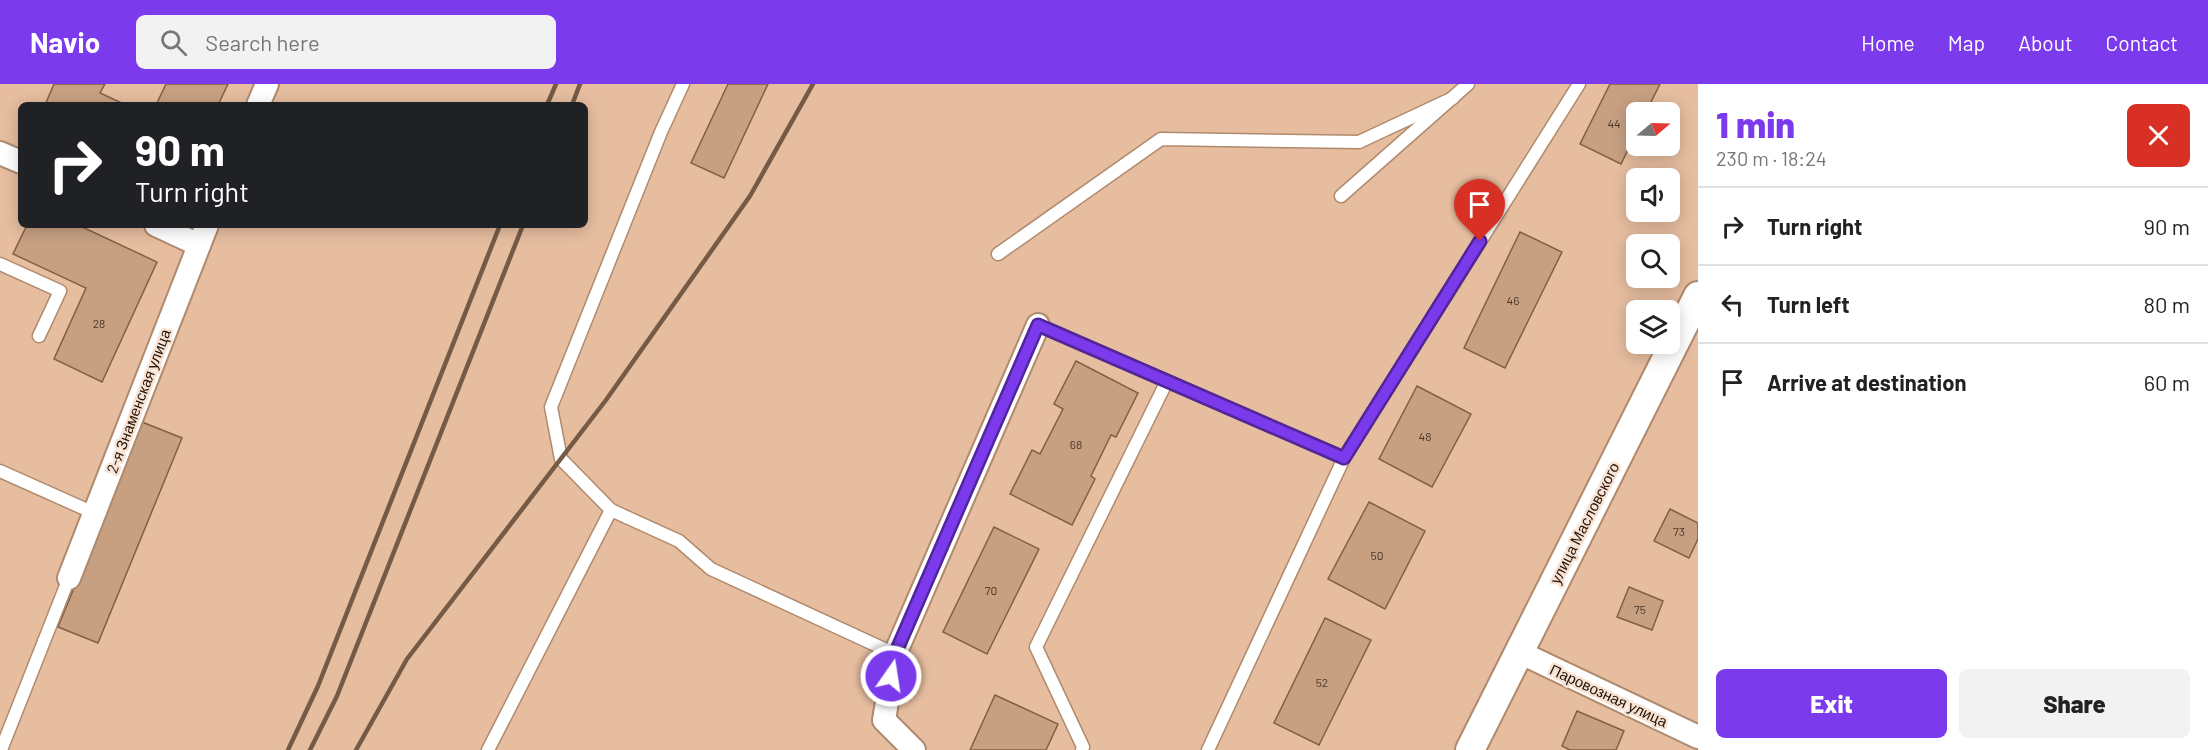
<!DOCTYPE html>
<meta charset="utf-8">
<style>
:root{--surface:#fff;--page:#f2f2f2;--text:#222;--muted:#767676;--line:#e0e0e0;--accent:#7c3aed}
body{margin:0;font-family:Barlow,sans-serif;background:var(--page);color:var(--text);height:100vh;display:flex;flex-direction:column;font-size:22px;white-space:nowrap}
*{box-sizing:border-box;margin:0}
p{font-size:20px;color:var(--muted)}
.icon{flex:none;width:33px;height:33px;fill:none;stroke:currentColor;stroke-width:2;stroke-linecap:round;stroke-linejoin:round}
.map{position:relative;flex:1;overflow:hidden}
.sheet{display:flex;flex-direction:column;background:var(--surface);width:510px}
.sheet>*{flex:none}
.hud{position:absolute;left:18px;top:18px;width:570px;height:126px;border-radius:9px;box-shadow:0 3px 15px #0003;background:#202124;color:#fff;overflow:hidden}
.needle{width:39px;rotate:71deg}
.controls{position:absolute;left:1626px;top:18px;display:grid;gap:12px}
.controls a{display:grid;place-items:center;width:54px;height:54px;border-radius:9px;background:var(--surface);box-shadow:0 3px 15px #0003;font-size:30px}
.pin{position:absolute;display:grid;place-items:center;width:51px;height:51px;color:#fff;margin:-62px -26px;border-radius:50% 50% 50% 0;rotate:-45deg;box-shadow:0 0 6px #0007}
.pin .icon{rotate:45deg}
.me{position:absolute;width:66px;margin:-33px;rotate:13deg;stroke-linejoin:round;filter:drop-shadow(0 0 4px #0008)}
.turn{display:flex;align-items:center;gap:21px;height:126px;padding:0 18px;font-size:27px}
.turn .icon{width:78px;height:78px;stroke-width:2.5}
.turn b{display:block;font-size:42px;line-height:51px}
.round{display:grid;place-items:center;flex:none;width:63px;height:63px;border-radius:9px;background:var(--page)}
.headline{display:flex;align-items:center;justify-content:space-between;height:102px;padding:0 18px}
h1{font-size:36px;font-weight:800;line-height:45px;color:var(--accent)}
.button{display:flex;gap:12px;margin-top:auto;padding:12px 18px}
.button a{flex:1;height:69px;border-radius:9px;background:var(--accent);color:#fff;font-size:24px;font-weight:800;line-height:69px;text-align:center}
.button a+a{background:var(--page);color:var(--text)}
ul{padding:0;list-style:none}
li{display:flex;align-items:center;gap:18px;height:78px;padding:0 18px;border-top:2px solid var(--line)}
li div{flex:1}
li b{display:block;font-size:22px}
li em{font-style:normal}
header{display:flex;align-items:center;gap:36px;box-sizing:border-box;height:84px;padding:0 30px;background:var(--accent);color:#fff}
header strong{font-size:28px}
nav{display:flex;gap:33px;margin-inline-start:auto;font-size:21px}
.search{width:420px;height:54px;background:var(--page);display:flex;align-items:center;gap:15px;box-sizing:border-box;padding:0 21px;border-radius:9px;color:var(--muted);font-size:22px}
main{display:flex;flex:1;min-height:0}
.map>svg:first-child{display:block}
.building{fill:#c7a082;stroke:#835f44;stroke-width:1.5}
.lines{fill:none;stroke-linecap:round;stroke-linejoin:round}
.service-casing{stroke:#b08a6d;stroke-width:15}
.minor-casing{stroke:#b08a6d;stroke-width:26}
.tertiary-casing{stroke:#b08a6d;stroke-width:32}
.service{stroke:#fff;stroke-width:12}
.minor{stroke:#fff;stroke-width:22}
.tertiary{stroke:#fff;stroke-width:28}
.rail{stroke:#755b47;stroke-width:4.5}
.route-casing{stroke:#51269a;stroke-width:15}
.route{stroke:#7c3aed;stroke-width:10}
.labels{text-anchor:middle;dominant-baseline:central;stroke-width:5;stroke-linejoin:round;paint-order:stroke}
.number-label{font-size:12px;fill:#4a3626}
.street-label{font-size:15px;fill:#211307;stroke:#f7e2d3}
</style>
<header>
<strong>Navio</strong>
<div class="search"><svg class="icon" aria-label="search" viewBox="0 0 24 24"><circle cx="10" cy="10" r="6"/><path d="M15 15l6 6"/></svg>Search here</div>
<nav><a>Home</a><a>Map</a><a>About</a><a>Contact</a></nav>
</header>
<main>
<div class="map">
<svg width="1698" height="666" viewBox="0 0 1698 666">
<rect width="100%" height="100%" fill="#e6bd9f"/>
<g class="building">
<path d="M54 0H105L100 9 126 21H45Z"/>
<path d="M166 0H228L218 21H156Z"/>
<path d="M728 0H768L724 94 691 79Z"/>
<path d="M1610 0H1660L1646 28H1636V49L1621 80 1580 60Z"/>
<path d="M27 141H78L157 178 102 298 54 275 86 204 13 170Z"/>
<path d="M1520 148 1562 168 1505 284 1464 264Z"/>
<path d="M1076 277 1138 309 1116 353 1111 351 1091 392 1095 395 1072 441 1010 410 1032 366 1040 370 1063 325 1054 320Z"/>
<path d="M1417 302 1471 330 1432 403 1379 375Z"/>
<path d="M142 338 182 354 98 559 58 543Z"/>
<path d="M1369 418 1425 447 1385 525 1328 495Z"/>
<path d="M1670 425 1698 439V455L1689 474 1654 457Z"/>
<path d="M994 443 1039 465 987 570 943 548Z"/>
<path d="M1629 503 1663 517 1652 546 1617 533Z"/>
<path d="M1325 534 1371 556 1319 661 1274 639Z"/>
<path d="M995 611 1058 640 1046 666H970Z"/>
<path d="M1577 627 1624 647 1616 666H1570L1562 662Z"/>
</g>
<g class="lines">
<defs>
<g id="service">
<path d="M1341 112 1468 0"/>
<path d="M998 170 1161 55 1359 58 1453 14"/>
<path d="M0 180 60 207 39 252"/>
<path d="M1038 241 1344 374 1208 666"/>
<path d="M1344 374 1579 0"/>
<path d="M0 387 94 429"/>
<path d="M611 426 561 375 551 323 661 48 683 0"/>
<path d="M1 666 69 494"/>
<path d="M488 666 611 426 679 457 711 485 895 570"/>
<path d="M1082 666 1083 663 1036 563 1167 297"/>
</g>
<g id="minor">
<path d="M258 21 267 0"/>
<path d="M0 69 21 78"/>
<path d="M156 141 199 161"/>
<path d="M69 494 207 141"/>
<path d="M1519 568 1698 653"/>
<path d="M914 666 884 636 895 570 1038 241"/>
</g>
<path id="tertiary" d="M1470 666 1698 212"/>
</defs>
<use href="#service" class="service-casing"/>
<use href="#minor" class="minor-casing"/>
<use href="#tertiary" class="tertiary-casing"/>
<use href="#service" class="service"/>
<use href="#minor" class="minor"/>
<use href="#tertiary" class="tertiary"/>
<g class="rail">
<path d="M547 21 556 0"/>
<path d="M572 21 580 0"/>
<path d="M288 666 318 602 500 141"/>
<path d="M310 666 337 612 523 141"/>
<path d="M356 666 407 575 606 316 750 112 813 0"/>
</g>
</g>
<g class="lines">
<defs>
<path id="route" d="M891 592 895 570 1038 241 1344 374 1480 157"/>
</defs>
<use href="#route" class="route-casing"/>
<use href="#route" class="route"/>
</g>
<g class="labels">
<g class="number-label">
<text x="1614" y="39">44</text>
<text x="1513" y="216">46</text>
<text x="99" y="239">28</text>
<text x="1425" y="352">48</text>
<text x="1076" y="360">68</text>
<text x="1679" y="447">73</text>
<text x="1377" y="471">50</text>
<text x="991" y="506">70</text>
<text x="1640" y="525">75</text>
<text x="1322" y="598">52</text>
</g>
<g class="street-label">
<text transform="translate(138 317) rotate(-69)">2-я Знаменская улица</text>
<text transform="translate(1584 439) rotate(-63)">улица Масловского</text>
<text transform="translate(1609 611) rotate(25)">Паровозная улица</text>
</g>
</g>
</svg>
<div class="controls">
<a><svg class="needle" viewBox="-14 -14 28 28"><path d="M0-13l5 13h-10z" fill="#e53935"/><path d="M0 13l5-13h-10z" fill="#767676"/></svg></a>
<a><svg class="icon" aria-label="sound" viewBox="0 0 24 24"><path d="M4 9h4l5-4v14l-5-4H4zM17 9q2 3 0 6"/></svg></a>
<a><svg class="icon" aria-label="search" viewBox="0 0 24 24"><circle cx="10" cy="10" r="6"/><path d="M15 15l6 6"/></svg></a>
<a><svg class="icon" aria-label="layers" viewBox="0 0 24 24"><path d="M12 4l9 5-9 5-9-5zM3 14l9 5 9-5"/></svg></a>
</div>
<div class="pin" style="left:1480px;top:157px;background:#d93025"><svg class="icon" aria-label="arrive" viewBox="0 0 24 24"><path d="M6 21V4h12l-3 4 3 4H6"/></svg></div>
<svg class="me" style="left:891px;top:592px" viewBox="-20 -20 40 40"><circle r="17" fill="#7c3aed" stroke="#fff" stroke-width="3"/><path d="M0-11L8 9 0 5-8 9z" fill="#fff"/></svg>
<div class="hud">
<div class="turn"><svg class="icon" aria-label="right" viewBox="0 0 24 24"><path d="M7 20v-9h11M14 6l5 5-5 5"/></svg><div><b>90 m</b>Turn right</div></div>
</div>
</div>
<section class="sheet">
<div class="headline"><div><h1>1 min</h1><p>230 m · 18:24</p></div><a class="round" style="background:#d93025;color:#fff"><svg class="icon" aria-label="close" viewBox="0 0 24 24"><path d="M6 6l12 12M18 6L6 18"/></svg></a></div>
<ul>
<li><svg class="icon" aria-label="right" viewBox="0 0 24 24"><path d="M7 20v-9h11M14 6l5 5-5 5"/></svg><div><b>Turn right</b></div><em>90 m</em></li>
<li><svg class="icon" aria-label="left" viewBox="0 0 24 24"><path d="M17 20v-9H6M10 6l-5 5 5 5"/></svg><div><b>Turn left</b></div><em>80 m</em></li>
<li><svg class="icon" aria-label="arrive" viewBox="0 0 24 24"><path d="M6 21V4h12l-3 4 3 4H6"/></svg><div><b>Arrive at destination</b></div><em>60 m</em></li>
</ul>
<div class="button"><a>Exit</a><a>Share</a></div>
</section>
</main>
